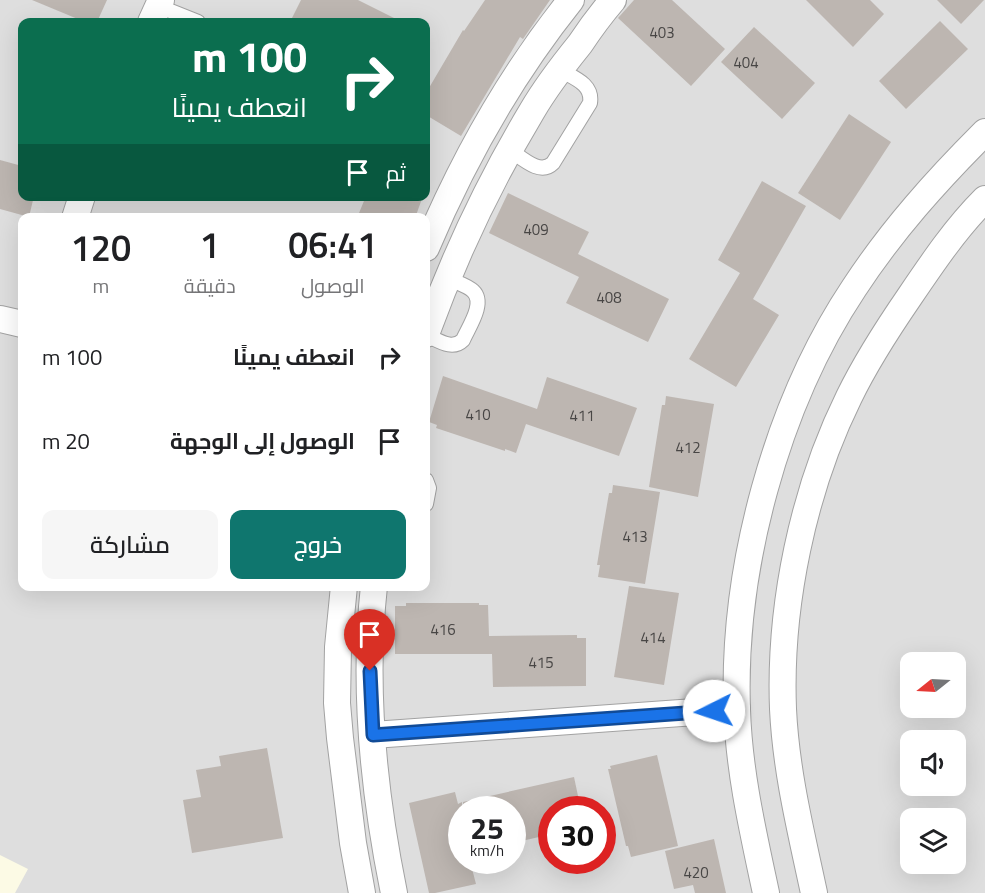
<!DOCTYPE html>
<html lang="ar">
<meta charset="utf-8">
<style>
:root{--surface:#fff;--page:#f6f6f6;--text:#202124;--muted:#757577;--accent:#0f766e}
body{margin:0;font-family:"Titillium Web",Cairo,sans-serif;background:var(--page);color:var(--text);direction:rtl;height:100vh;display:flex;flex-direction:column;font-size:22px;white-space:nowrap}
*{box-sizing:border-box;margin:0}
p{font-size:20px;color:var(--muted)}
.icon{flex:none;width:33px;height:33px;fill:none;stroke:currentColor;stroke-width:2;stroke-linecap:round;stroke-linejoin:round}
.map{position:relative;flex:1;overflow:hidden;direction:ltr}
.drawer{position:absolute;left:18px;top:213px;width:412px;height:378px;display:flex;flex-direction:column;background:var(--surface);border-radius:12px;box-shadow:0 6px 24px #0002;direction:rtl}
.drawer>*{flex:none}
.banner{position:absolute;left:18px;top:18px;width:412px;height:183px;border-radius:12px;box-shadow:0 6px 24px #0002;direction:rtl;background:#0b6e4f;color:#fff;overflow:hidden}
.needle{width:39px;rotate:252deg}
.tools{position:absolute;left:900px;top:652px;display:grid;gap:12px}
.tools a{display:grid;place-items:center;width:66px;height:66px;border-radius:12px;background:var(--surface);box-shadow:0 6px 24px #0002;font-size:30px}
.speed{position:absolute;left:448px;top:796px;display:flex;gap:12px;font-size:30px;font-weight:700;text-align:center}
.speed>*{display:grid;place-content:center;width:78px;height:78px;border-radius:50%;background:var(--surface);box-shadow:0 6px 24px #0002;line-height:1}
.speed small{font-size:15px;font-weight:400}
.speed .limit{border:9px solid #d22;background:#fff;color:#111}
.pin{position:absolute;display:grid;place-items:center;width:51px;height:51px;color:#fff;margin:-62px -26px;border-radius:50% 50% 50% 0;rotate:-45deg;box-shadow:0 0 6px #0007}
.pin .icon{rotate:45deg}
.me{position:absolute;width:66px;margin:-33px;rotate:266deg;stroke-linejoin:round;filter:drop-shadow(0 0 4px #0008)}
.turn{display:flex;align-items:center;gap:21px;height:126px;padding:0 24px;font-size:27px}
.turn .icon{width:78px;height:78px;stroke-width:2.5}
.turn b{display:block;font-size:42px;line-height:51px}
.then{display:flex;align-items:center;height:57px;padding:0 24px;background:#0003;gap:12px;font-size:22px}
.eta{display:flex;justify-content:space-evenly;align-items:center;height:102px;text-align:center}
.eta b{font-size:36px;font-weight:600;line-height:42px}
.button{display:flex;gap:12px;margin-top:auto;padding:12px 24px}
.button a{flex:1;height:69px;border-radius:12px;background:var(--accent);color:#fff;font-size:24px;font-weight:600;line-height:69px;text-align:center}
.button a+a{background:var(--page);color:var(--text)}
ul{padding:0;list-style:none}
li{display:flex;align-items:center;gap:18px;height:84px;padding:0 24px}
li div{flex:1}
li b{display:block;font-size:22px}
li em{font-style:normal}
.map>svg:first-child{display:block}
.residential{fill:#dedede;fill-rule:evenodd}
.education{fill:#fcfae5}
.building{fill:#bdb6b1}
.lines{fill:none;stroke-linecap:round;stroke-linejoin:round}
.service-casing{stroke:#a2a2a2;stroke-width:16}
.minor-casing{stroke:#a2a2a2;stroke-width:28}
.service{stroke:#fff;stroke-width:14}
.minor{stroke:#fff;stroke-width:26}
.route-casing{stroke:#114b97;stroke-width:15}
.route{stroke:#1a73e8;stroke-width:10}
.labels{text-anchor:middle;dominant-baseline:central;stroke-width:4.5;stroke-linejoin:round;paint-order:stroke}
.number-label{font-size:15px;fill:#484645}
</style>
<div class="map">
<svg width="985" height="893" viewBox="0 0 985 893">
<rect width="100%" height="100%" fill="#f0ede8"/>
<path class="residential" d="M0 0H985V893H0ZM22 22H426V196H22ZM22 218H426V586H22ZM910 663H956V708H910ZM910 741H956V786H910ZM462 810H513V861H462ZM552 810H603V861H552ZM910 819H956V864H910Z"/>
<path class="education" d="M0 855 28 869 15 893H0Z"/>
<g class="building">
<path d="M32 0H107L97 22H85Z"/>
<path d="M301 0H358L402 22H290Z"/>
<path d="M485 0H550L523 39 520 37 461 136 426 115V93L463 30 464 31Z"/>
<path d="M634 0H672L725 49 691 86 618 18Z"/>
<path d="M806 0H870L884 14 853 47Z"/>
<path d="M937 0H984L961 24Z"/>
<path d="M940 21 968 49 906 109 879 81Z"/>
<path d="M754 27 815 83 782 119 721 62Z"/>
<path d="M849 114 891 142 840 220 798 193Z"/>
<path d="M0 160 22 166V196H34L29 217 0 209Z"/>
<path d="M762 181 806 206 753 299 779 315 736 387 689 359 740 273 718 260Z"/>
<path d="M508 193 589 232 578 254 669 299 648 342 566 303 579 277 489 233Z"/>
<path d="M366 196H423L415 218H357Z"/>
<path d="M443 376 537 409 547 377 637 408 619 456 526 424 516 453 505 449V451L436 428 437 425 429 422Z"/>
<path d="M666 396 714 404 698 497 649 487 662 405H665Z"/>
<path d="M613 485 660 492 645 584 598 577 600 565H597L602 534 609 493H612Z"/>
<path d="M629 586 679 593 664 685 614 677Z"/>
<path d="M406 603H479V605H488L489 636 577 635V638H586V686L493 687 492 654H395V606H406Z"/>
<path d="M267 748 283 838 192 853 183 800 201 797 196 770 221 766 219 756Z"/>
<path d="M657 755 678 846 631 857 628 846H626L608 769H611L610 766Z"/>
<path d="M574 777 581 810H552V834L513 843V810H464L463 802Z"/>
<path d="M455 792 458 804 462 802V861H470L476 884 435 893H429L409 803Z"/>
<path d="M714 839 726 893H695L693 885 674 889 665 851Z"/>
</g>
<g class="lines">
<defs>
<g id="service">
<path d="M158 6 198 22"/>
<path d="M510 150C522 158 540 176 553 163L590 103C593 84 574 78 560 70"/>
<path d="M426 335C438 340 452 351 463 340 468 328 486 303 473 291 467 285 455 282 447 278"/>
<path d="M426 480 429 488 426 504"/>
</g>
<g id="minor">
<path d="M151 22 161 0"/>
<path d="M75 218 82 196"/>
<path d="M426 248C463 160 511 75 571 0"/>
<path d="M0 319 22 324"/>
<path d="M426 334C454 257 490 181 532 111 546 87 563 65 580 44 590 29 601 14 613 0"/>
<path d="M344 586 338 647 337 703 340 738 353 843 362 893"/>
<path d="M374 586C363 686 374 795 394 893"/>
<path d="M373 735 737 709"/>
<path d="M766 893C753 832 739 772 737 710 732 569 776 405 854 288 892 230 936 181 985 132"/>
<path d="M814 893C801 832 786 772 783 709 779 606 803 490 849 397 866 362 888 328 910 296 933 262 956 228 985 199"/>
</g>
</defs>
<use href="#service" class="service-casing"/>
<use href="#minor" class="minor-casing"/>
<use href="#service" class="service"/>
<use href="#minor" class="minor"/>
</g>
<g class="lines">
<defs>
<path id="route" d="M370 671 373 735 714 711"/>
</defs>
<use href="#route" class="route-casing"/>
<use href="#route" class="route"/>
</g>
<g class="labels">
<g class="number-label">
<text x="662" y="32">403</text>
<text x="746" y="62">404</text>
<text x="536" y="229">409</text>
<text x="609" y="297">408</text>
<text x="478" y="414">410</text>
<text x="582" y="415">411</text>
<text x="688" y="447">412</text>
<text x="635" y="536">413</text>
<text x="443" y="629">416</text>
<text x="653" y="637">414</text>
<text x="541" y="662">415</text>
<text x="696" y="872">420</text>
</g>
</g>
</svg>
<div class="tools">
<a><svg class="needle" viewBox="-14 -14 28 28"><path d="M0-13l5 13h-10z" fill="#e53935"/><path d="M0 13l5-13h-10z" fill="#757577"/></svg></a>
<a><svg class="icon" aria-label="sound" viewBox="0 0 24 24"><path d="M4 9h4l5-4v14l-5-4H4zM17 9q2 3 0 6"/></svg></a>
<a><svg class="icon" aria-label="layers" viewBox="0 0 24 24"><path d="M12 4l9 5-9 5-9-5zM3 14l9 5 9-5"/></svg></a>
</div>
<div class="speed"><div>25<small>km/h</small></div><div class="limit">30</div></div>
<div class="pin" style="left:370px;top:671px;background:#d93025"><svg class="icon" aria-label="arrive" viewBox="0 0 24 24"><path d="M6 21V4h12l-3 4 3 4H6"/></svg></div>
<svg class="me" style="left:714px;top:711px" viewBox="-20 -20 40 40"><circle r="19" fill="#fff"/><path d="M0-13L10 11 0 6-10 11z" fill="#1a73e8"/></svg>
<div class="banner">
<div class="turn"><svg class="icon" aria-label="right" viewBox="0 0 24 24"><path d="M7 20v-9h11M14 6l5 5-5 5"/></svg><div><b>100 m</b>انعطف يمينًا</div></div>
<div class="then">ثم<svg class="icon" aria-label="arrive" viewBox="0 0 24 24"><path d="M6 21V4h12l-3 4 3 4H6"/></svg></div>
</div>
<section class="drawer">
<div class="eta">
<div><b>06:41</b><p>الوصول</p></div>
<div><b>1</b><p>دقيقة</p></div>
<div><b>120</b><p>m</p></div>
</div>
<ul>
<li><svg class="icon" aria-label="right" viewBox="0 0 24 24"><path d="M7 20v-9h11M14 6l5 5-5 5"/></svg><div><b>انعطف يمينًا</b></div><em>100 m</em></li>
<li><svg class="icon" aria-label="arrive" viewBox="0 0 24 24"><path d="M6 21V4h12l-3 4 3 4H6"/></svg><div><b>الوصول إلى الوجهة</b></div><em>20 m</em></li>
</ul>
<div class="button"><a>خروج</a><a>مشاركة</a></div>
</section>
</div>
